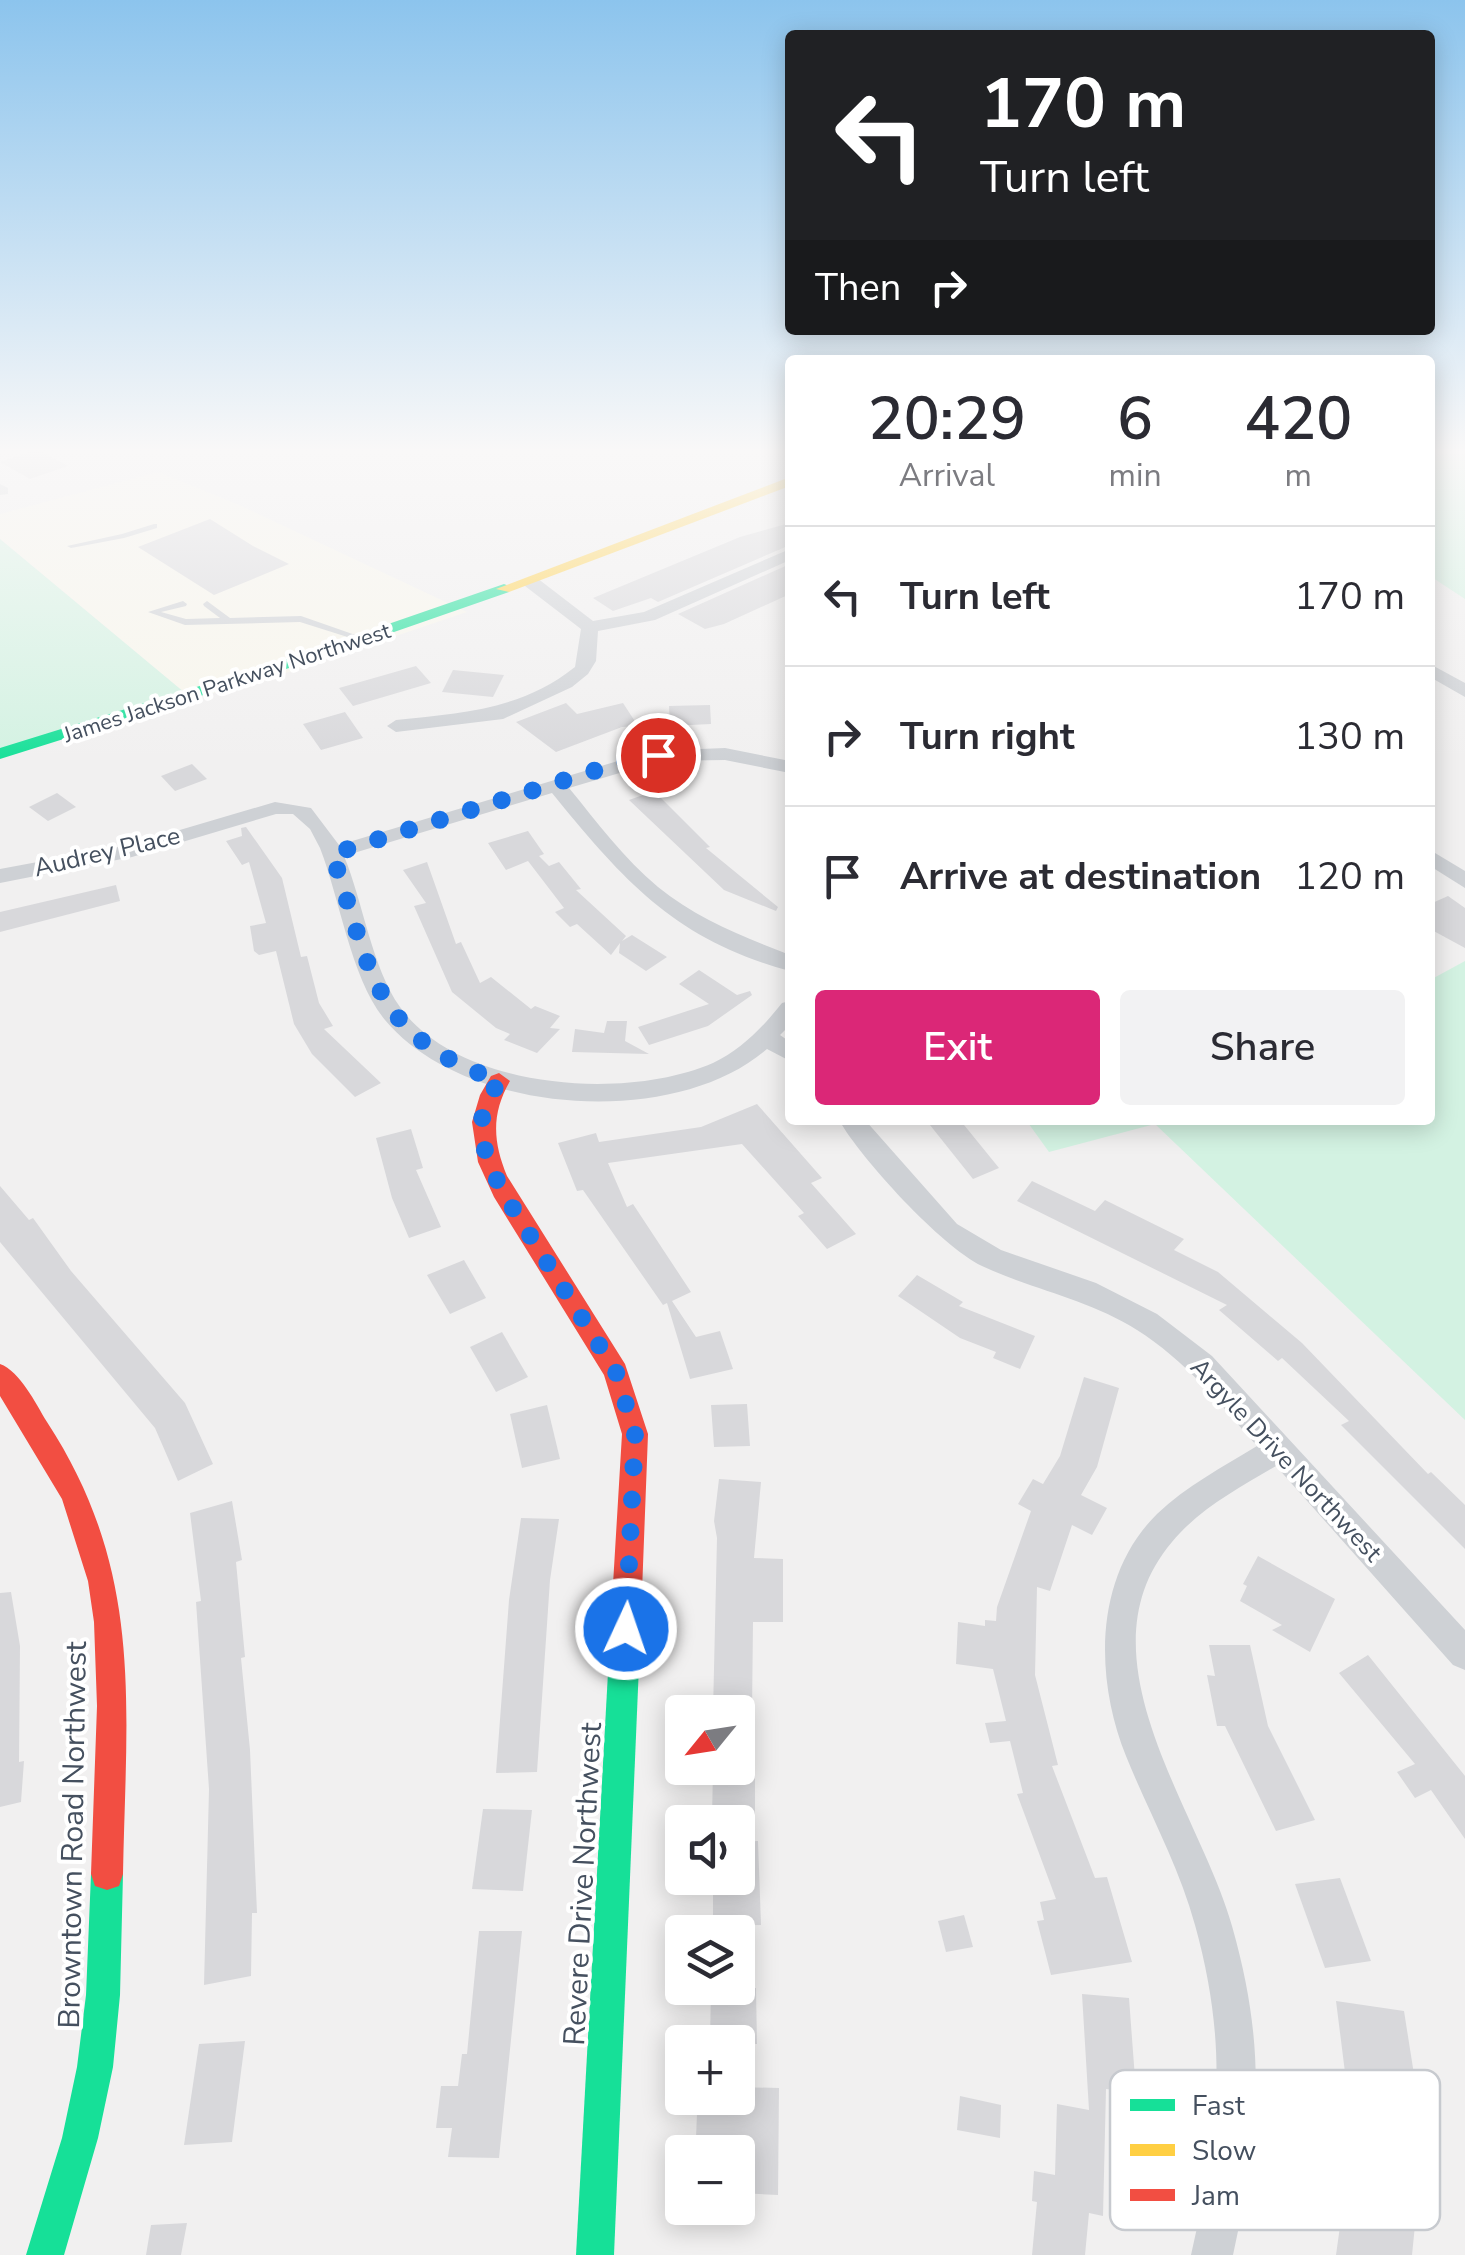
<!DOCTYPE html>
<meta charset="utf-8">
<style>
:root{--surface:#fff;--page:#f2f2f3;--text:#2b2b33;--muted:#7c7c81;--line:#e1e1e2;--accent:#db2777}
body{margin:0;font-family:"Nunito Sans",sans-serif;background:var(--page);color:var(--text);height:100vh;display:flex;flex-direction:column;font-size:38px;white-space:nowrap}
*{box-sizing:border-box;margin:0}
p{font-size:32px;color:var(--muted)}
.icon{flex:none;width:55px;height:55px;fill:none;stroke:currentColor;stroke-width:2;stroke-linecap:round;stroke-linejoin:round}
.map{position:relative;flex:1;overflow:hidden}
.panel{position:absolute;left:785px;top:355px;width:650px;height:770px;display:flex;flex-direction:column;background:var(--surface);border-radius:10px;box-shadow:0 5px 25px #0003}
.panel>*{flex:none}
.banner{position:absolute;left:785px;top:30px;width:650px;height:305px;border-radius:10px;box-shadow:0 5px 25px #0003;background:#202124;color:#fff;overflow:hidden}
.needle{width:65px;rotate:240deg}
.buttons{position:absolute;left:665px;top:1695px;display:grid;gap:20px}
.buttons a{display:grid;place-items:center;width:90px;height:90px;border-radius:10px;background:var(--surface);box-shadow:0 5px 25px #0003;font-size:50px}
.pin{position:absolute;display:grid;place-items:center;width:85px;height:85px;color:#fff;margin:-42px;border:5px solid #fff;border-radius:50%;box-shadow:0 2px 10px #0007}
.me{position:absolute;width:110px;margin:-55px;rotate:3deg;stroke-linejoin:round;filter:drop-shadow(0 0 8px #0008)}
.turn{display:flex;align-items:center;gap:35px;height:210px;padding:0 30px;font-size:45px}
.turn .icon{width:130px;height:130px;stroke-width:2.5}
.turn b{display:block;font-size:70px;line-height:85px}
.then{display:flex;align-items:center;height:95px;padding:0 30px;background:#0003;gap:20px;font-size:38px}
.eta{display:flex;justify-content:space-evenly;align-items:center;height:170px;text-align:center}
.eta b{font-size:60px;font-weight:600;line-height:70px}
.button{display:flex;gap:20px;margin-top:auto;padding:20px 30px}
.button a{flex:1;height:115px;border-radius:10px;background:var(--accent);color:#fff;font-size:40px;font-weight:600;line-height:115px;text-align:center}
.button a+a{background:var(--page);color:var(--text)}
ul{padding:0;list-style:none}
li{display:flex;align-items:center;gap:30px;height:140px;padding:0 30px;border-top:2px solid var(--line)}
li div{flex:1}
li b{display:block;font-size:38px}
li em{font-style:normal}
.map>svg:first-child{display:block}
.commercial{fill:#f8f6ec}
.green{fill:#d3f2e2}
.building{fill:#d8d8db}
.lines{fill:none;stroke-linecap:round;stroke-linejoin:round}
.lane{fill:#ced1d5;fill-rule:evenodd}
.street{fill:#ced1d5;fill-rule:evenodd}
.fast{fill:#16e098;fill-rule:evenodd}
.slow{fill:#ffcf43;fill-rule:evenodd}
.jam{fill:#f24e42;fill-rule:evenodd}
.route{stroke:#1a73e8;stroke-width:18;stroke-dasharray:0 32.4}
.labels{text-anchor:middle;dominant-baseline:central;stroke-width:8;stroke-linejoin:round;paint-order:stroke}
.far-street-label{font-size:22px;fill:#45505f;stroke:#fff}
.street-label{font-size:25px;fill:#45505f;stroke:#fff}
.near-street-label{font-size:30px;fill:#45505f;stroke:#fff}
.key{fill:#fff;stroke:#c7cacf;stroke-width:2.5}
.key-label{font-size:28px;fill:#45505f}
</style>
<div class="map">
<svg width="1465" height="2255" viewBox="0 0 1465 2255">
<rect width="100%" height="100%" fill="#f1f0f0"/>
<path class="commercial" d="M158 472 237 504 467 612 289 672 192 699 0 539V514Z"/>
<g class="green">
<path d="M1465 453V599L1430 576V456Z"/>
<path d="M0 539 191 698 0 751Z"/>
<path d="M1465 961V1420L1155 1124 1049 1152 1026 1120H1430V980Z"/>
</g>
<g class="building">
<path d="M37 449 68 466 30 479 0 462Z"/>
<path d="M210 519 253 546 289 564 214 595 138 547Z"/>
<path d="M790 523V545L658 602 651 598 613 611 593 598 740 537Z"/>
<path d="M790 564V594L724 624 705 629 678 614Z"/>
<path d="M416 666 431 683 353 706 339 688Z"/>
<path d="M453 670 504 675 493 697 442 692Z"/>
<path d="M566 703 577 714 623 703 638 726 622 727 556 752 516 722Z"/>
<path d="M710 705 711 724 670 726 669 706Z"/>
<path d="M345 712 363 738 321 750 303 724Z"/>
<path d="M192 764 207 779 175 791 161 776Z"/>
<path d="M654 791 710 847 706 848 778 907 776 911 724 890 629 800Z"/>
<path d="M57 793 76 807 48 821 29 807Z"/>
<path d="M246 827 282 878 301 957 307 956 319 1003 333 1026 324 1029 381 1083 355 1097 312 1054 294 1024 276 951 259 955 254 951 250 926 266 923 249 862 242 865 226 841 242 836 241 828Z"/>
<path d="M528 831 544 854 539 856 549 866 559 862 581 889 576 890 626 936 622 941 632 935 667 957 646 971 619 953 620 943 611 955 577 924 570 927 555 912 564 908 528 861 506 870 488 843Z"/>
<path d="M427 862 456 944 461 942 480 983 491 977 531 1009 535 1006 560 1016 550 1028 560 1029 537 1053 504 1040 510 1034 496 1028 452 992 414 906 426 903 403 870Z"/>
<path d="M116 885 120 901 0 932V912Z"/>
<path d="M1448 896 1465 908V948L1430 929V904Z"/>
<path d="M699 970 737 995 750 991 752 995 708 1026 649 1045 638 1027 709 1004 679 984Z"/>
<path d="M607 1021H627L625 1041 649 1054 572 1052 575 1029 604 1033Z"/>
<path d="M757 1104 822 1178 811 1183 856 1234 827 1249 798 1216 804 1213 742 1144 608 1163 627 1207 633 1204 691 1292 672 1301 696 1337 720 1331 733 1369 690 1379 667 1303 663 1305 583 1190 577 1191 558 1143 596 1133 599 1142 701 1127Z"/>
<path d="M926 1120H960L999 1168 973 1179Z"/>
<path d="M411 1129 423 1168 416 1170 441 1227 409 1238 392 1198 376 1138Z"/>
<path d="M1032 1181 1095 1211 1105 1200 1184 1239 1174 1250 1218 1272 1302 1343 1428 1474 1431 1472 1465 1505V1549L1341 1425 1349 1421 1282 1358 1278 1361 1219 1310 1227 1305 1017 1201Z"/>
<path d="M0 1186 29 1220 33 1218 71 1271 185 1403 213 1464 178 1481 155 1428 0 1242Z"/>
<path d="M464 1260 486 1298 450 1314 427 1275Z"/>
<path d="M917 1275 963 1302 959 1306 1035 1336 1020 1369 993 1358 996 1352 960 1338 898 1296Z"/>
<path d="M502 1332 528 1377 496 1392 470 1347Z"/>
<path d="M1084 1377 1119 1388 1097 1467 1081 1495 1107 1508 1092 1535 1072 1525 1050 1591 1037 1587 1035 1675 1058 1765 1052 1766 1095 1878 1107 1877 1132 1962 1051 1975 1037 1921 1044 1920 1040 1902 1056 1899 1017 1794 1023 1793 1010 1741 990 1743 985 1723 1006 1721 993 1669 956 1664 958 1622 985 1626V1620L996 1621 997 1607 1031 1511 1018 1504 1033 1479 1043 1484 1060 1456Z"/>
<path d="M747 1404 750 1446 714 1447 711 1405Z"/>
<path d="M547 1405 560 1459 522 1468 510 1414Z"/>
<path d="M719 1479 761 1482 754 1558 783 1559V1622H753L752 1712H713L717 1538 714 1521Z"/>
<path d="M232 1501 242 1560 236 1562 245 1657 241 1658 250 1750 257 1913H252L251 1976 204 1985 209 1789 196 1602 201 1601 190 1513Z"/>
<path d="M521 1518 559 1519 550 1580 537 1772 496 1773 509 1600Z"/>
<path d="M1258 1556 1335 1599 1310 1652 1272 1630 1282 1625 1240 1601 1247 1586 1243 1584Z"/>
<path d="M11 1592 20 1646 19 1762 24 1761 21 1802 0 1807V1593Z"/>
<path d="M1209 1645H1250L1268 1726 1315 1820 1276 1831 1225 1726H1217L1207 1675 1215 1676Z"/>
<path d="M1368 1655 1465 1776V1839L1431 1790 1415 1798 1397 1772 1415 1764 1339 1673Z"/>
<path d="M713 1768H755V1819L712 1818Z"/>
<path d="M483 1809 532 1810 523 1891 472 1889Z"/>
<path d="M758 1841 761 1925 713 1926V1878H738V1842Z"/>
<path d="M1340 1878 1371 1961 1325 1968 1295 1884Z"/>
<path d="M964 1915 973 1947 946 1952 938 1921Z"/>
<path d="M479 1931H522L499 2158 448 2157 452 2128H436L441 2086H458L462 2054H467Z"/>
<path d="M711 1988H756L757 2044 710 2042Z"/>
<path d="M1082 1994 1129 1998 1136 2092 1106 2089 1103 2216 1089 2213 1085 2255H1032L1037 2202 1032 2201 1034 2171 1055 2175 1057 2104 1089 2110Z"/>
<path d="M1336 2001 1404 2011 1419 2106 1348 2096Z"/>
<path d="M245 2041 232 2142 184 2145 199 2044Z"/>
<path d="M738 2087 779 2088 778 2195 738 2193V2152H707L708 2139 696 2138 697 2113 708 2114 709 2098H738Z"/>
<path d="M960 2096 1001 2105 1000 2138 957 2130Z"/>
<path d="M1348 2153 1419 2185 1412 2255H1336L1342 2212 1335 2209 1339 2176 1345 2179Z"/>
<path d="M187 2223 181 2255H146L151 2225Z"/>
</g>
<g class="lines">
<g class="lane">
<path d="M154 524H157V528L124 538 71 548 67 546 122 534Z"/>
<path d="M183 601 187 604 186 606 161 612 186 619 220 618 204 606 203 604 207 601 230 618 301 616 364 638 357 640 300 622 185 625 148 612Z"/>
</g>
<g class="street">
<path d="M0 484 8 488V494L0 495Z"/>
<path d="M790 549V560L655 620 598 631 596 661 588 674 572 687 503 719 396 732 387 726 396 720C461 713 521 710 575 667L581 629 525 586V578H537L593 621 644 612Z"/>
<path d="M1430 664 1465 683V697L1430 677Z"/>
<path d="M725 748 790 761V773L725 760 660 761 569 788C597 822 624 859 658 887 697 919 744 937 790 955V971C675 940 624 881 552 793L344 856C363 902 372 968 400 1007 459 1090 626 1101 713 1063 741 1050 763 1027 782 1003L790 1001V1025L780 1035 790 1042V1061L767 1049C674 1130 464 1115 385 1020 351 979 340 899 320 848L310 829 293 814H276L132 857 0 883V869L129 845 275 802 311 808 339 845 651 751Z"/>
<path d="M1430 850 1465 871V888L1430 866Z"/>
<path d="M839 1120H865L957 1224 1001 1250 1096 1283 1157 1314 1212 1356 1465 1630V1670L1453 1665 1276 1466C1239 1488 1199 1509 1172 1542 1075 1656 1200 1811 1232 1926 1267 2049 1260 2133 1233 2255H1191C1219 2133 1229 2048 1195 1925 1179 1866 1149 1813 1126 1756 1095 1679 1093 1577 1157 1514 1186 1486 1223 1467 1257 1446 1220 1404 1185 1360 1137 1330 1088 1299 1033 1290 982 1266 941 1246 861 1159 839 1120Z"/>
</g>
<g class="fast">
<path d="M504 584 509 586V592L305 663 0 759V748L293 657Z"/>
<path d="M626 1604 636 1608 641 1618 614 2255H576L611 1618 616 1608Z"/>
<path d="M107 1858 119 1862 123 1874 120 1995 113 2067 98 2138 64 2255H26L62 2138 77 2067 86 1995 91 1874 95 1862Z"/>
</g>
<path class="slow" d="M790 477V486L509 592 496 589Z"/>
<g class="jam">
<path d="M499 1073 510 1081C491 1114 493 1142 507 1176L625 1364 648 1434 641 1618 636 1628 626 1632 616 1628 611 1618 622 1434 604 1375 494 1197 478 1162 472 1122 480 1095 491 1076Z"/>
<path d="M0 1364C20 1371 36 1404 47 1422 145 1572 126 1706 123 1874L119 1886 107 1890 95 1886 91 1874 97 1706 94 1622 88 1581 62 1499 0 1396Z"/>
</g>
</g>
<linearGradient id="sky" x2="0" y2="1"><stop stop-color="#8cc4ed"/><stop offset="0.59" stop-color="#f9f8f8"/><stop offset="1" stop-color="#f9f8f8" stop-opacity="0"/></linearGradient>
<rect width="1465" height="764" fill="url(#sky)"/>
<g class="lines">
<path class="route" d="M626 1629 635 1434 616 1372 502 1191C482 1149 469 1120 500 1081 370 1036 372 970 332 854L622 762 658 755"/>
</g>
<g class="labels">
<g class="far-street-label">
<text transform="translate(227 683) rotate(-18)">James Jackson Parkway Northwest</text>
</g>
<g class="street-label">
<text transform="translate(107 852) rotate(-13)">Audrey Place</text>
<text transform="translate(1286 1460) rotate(47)">Argyle Drive Northwest</text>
</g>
<g class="near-street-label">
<text transform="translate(73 1835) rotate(-89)">Browntown Road Northwest</text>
<text transform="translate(583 1884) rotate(-87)">Revere Drive Northwest</text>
</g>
</g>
<rect x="1110" y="2070" width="330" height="160" rx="15" class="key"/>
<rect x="1130" y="2099" width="45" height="12" fill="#16e098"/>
<rect x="1130" y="2144" width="45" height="12" fill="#ffcf43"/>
<rect x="1130" y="2189" width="45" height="12" fill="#f24e42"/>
<g class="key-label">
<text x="1192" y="2115">Fast</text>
<text x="1192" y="2160">Slow</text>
<text x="1192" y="2205">Jam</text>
</g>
</svg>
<div class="buttons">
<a><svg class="needle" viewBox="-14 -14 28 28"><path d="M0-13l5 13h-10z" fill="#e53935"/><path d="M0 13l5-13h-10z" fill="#7c7c81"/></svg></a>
<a><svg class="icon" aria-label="sound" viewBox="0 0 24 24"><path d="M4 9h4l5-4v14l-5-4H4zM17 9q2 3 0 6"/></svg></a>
<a><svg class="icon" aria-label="layers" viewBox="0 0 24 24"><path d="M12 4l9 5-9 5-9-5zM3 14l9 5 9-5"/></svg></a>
<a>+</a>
<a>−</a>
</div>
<div class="pin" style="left:658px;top:755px;background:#d93025"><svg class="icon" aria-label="arrive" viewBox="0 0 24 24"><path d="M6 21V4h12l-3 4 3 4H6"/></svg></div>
<svg class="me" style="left:626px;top:1629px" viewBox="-20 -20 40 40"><circle r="17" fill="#1a73e8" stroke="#fff" stroke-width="3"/><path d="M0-11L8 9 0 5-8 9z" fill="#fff"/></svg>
<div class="banner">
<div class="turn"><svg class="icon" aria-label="left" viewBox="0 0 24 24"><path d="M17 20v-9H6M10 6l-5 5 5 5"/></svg><div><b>170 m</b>Turn left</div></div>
<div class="then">Then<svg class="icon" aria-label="right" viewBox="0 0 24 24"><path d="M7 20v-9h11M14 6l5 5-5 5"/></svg></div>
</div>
<section class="panel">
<div class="eta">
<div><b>20:29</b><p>Arrival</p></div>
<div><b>6</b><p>min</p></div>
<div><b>420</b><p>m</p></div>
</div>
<ul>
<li><svg class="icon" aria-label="left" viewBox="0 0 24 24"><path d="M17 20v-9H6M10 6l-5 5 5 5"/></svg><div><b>Turn left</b></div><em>170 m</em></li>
<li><svg class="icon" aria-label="right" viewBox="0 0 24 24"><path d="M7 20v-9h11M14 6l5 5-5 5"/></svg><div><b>Turn right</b></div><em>130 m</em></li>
<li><svg class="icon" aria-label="arrive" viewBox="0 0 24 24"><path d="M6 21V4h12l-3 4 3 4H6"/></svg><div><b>Arrive at destination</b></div><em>120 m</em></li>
</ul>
<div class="button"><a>Exit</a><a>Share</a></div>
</section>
</div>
